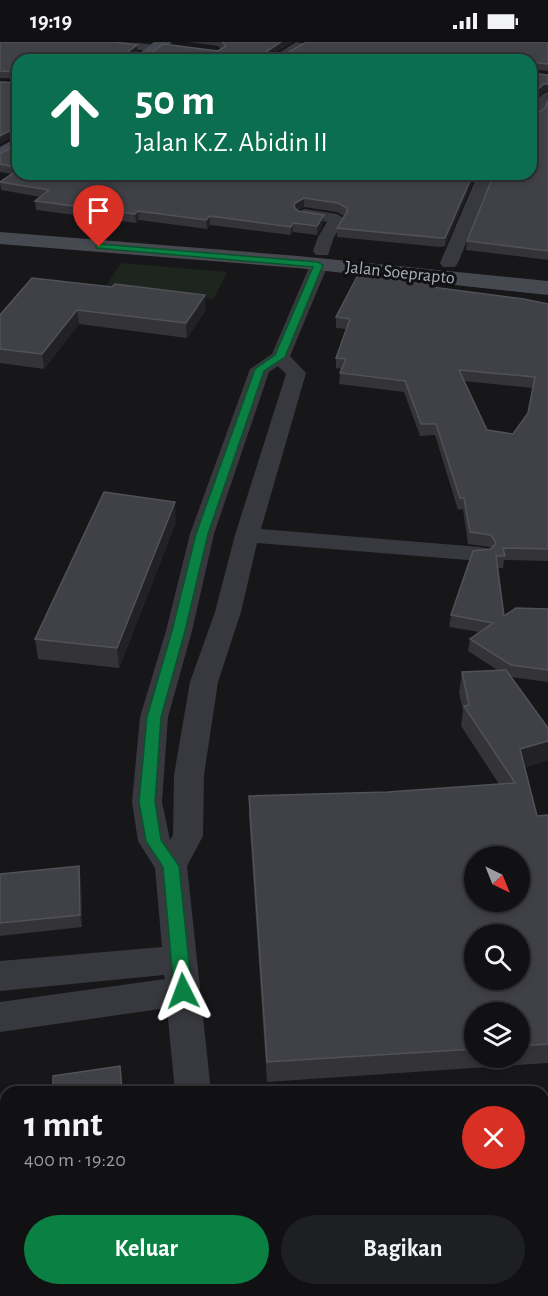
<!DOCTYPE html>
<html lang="id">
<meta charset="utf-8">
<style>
:root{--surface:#111114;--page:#1e1f22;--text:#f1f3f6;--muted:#9c9da0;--line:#303134;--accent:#0b8043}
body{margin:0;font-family:"Alegreya Sans",sans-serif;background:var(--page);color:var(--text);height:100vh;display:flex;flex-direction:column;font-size:22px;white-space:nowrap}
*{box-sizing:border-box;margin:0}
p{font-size:20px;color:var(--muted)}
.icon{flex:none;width:33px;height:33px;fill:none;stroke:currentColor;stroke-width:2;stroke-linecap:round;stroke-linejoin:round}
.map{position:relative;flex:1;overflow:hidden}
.side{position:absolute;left:0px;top:1044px;width:549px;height:210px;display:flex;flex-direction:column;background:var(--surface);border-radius:18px 18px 0 0;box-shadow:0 3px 9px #0003,0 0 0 2px var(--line)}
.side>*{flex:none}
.guide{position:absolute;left:12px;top:12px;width:525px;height:126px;border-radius:18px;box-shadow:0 3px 9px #0003,0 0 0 2px var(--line);background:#0b6e4f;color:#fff;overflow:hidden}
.needle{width:39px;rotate:137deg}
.controls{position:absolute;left:464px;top:804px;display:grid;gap:12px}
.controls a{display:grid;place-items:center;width:66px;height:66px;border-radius:50%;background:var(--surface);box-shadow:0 3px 9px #0003,0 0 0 2px var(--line);font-size:30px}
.pin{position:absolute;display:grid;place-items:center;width:51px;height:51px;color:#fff;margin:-62px -26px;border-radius:50% 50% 50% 0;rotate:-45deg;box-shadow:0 0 6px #0007}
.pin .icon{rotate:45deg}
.me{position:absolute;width:66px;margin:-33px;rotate:357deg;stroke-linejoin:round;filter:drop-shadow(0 0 4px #0008)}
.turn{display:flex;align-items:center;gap:21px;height:126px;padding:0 24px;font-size:27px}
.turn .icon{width:78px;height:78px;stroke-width:2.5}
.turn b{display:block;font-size:42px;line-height:51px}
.round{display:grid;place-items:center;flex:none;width:63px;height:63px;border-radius:32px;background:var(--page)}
.head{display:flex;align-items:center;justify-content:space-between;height:102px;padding:0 24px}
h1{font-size:36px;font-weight:700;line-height:45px}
.cta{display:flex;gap:12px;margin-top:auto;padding:12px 24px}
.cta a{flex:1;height:69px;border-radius:36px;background:var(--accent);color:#fff;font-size:24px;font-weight:700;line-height:69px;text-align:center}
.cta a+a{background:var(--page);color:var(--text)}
.status{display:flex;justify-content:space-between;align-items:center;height:42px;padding:0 30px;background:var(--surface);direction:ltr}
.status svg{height:16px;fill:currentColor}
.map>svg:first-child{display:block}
.green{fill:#1d251e}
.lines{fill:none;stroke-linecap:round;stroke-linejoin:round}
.minor{fill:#38393f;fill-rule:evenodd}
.secondary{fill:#46494f;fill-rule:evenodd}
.wall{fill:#333338;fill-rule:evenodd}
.shaded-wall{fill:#222226}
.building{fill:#404146;stroke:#505258;stroke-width:1.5;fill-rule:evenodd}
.route{fill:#0b8043;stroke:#07532c;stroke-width:1.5}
.labels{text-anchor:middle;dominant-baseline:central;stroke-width:6;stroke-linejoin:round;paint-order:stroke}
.far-street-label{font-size:18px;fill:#a9afba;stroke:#121215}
</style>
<div class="status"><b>19:19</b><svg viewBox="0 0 49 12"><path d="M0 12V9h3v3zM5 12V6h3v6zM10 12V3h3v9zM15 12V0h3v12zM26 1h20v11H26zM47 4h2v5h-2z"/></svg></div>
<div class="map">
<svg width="548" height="1254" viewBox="0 0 548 1254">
<rect width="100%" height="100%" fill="#17171a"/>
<path class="green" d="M121 221 227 230 214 257 103 249Z"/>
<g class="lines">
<g class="minor">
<path d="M101 0C116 0 152 0 163 6L157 10 107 4Z"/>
<path d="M296 0 310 2 283 18H268Z"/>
<path d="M548 50C548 62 544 76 531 80 531 68 535 54 548 50Z"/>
<path d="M478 132H494L458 221 455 225H443L440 221Z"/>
<path d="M304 167 337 172 345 177 334 195 328 213H316L313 209 318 195 327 180 298 175 296 172Z"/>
<path d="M319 218 325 219 328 223 290 314 306 331 261 487 480 505 489 507 492 512 489 517 480 519 257 501 241 570 218 640 204 733 203 794 187 824 211 1050H175L167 966 0 990V960L165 937 164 933 0 949V919L162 905 155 826 138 799 132 760 140 675 166 589 190 492 250 327 272 312 310 223 313 219ZM278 324 286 332 235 493 215 570 190 640 174 733 173 793 170 798 162 760 168 675 192 589 214 492 269 330Z"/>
<rect x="192" y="1248" width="42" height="6"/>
</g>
<g class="secondary">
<path d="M154 0H172L149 18H131Z"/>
<path d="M18 95V108L0 118V105Z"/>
<path d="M0 190 298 214 548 239V253L298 226 0 202Z"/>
</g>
</g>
<g class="wall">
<path d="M0 0 137 3 138 10 134 13 218 9 221 7 218 4 189 0H292L273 12 284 13 548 0V29L531 27V18H18V37L0 36Z"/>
<path d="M531 31 543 50 535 57 531 74H533L545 66 548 58V218L466 208 467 199 494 132Z"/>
<path d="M18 102V132H476L445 204 440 205 337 195V186L344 174 337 170 304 165 298 168 323 182 317 193 293 190 290 193 210 183 207 187 139 178 136 181 36 168 35 159 41 155 1 148 0 140 11 132 0 130V112Z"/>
<path d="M32 236 206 268 187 296 79 282 44 327 0 321V273Z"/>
<path d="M434 242 433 245 548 262V519L504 518 503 526H497L504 574 548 567V640L511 635 548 718 525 725 537 774 548 773V1021L267 1040 249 774V754L388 750 499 742 461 684 463 669 459 651 462 630 499 629 468 609 470 597 479 590 449 585 451 573 491 507 489 505 468 502 463 467 458 468 435 393 420 394 404 350 339 342 340 331 342 327 336 326V316L346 287 336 286V275ZM464 339 533 346 528 371 513 392 487 388ZM474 970H519V1016H474Z"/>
<path d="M176 480 119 626 38 617 35 597Z"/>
<path d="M0 832 81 836 82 885 0 894Z"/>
<path d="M0 1158H3L6 1166 4 1247H0Z"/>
<path d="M321 1248H543L548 1254H322Z"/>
</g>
<g class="shaded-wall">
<path d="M281 0H292L267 16V9Z"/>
<path d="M137 3 138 10 130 16 129 9Z"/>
<path d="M544 42H548V49L543 50 535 57 531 74V70L536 49Z"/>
<path d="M17 85 18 93 0 102V94Z"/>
<path d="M473 132H476L445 204V196Z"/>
<path d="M304 156V165L295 170V161Z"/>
<path d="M138 169 139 178 136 181 135 172Z"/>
<path d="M324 173 323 182 317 193V184Z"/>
<path d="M210 174V183L207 187 206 178Z"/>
<path d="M293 181V190L290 193 291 185Z"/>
<path d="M205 253 206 268 187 296 186 281Z"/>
<path d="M77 268 79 282 44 327 42 312Z"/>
<path d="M175 460 176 480 119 626 117 606Z"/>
<path d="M548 699V718L516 727 520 707Z"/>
<path d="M79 824 81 836 82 885 80 873Z"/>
<path d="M120 1024 123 1044 124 1050H122Z"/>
<path d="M3 1158 6 1166 4 1247 1 1236Z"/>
</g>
<g class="building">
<path d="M0 0H114L137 3 129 9 130 13H149L163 2 218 9 226 4 222 0H281L267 9 266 12 284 13 306 0H548V22L531 20V18H18V30L0 29Z"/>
<path d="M531 31 548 33V42H544L536 49 531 70Z"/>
<path d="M0 40 18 41V101L17 85 0 94Z"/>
<path d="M548 58V209L467 199 494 132H531V74H533L545 66Z"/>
<path d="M18 102V126L0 122V112Z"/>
<path d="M18 128V132H473L445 196H440L337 186 347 170V166L338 161 304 156 295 161 294 165 298 169 324 173 317 184 293 181 291 185 210 174 206 178 138 169 135 172 35 159 49 148 0 140Z"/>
<path d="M358 233 434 242 432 245 524 257 548 262V507L503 506 505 514H496L504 574 516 566 548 567V628L511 623 470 597 493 581 451 573 473 509 491 507 496 501 491 493 470 490 464 456H460L436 382H421L405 339 340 331 346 317 336 316 350 277 336 275ZM459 328 535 335 528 371 513 392 487 388Z"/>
<path d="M32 236 112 245 115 242 205 253 186 281 77 268 42 312 0 307V273Z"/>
<path d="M104 450 175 460 117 606 35 597Z"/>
<path d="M506 628 548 686V699L520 707 537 774 548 773V1002L519 1004V970H474V1007L267 1020 249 754 388 750 515 741 464 664 469 663 462 630ZM474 814H519V860H474ZM474 892H519V938H474Z"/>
<path d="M79 824 80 873 0 881V832Z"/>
<path d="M120 1024 122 1050H53V1034Z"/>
<path d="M543 1057H548V1254H326L325 1248H543Z"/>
<path d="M0 1158H3L1 1236H0Z"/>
<path d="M58 1248H136L137 1254H59Z"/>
</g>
<path class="route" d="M99 202 318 220 323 223 285 315 264 329 208 492 185 589 161 675 155 760 161 798 179 824 192 949 189 954 183 957 177 954 174 949 163 825 146 799 139 760 147 675 172 589 196 492 255 327 275 313 313 225 96 206V203Z"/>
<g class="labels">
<g class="far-street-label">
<text transform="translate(400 231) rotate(6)">Jalan Soeprapto</text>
</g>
</g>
</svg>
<div class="controls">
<a><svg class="needle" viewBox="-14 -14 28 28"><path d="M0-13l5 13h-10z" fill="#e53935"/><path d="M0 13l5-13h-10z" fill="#9c9da0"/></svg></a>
<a><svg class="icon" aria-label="search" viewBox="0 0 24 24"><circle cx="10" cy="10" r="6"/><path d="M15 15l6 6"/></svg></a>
<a><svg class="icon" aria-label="layers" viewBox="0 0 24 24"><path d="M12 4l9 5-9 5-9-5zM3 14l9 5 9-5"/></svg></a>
</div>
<div class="pin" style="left:99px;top:205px;background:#d93025"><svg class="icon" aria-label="arrive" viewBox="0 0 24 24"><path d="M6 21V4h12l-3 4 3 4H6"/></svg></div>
<svg class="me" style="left:183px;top:949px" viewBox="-20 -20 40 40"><path d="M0-17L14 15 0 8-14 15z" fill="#0b8043" stroke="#fff" stroke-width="4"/></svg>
<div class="guide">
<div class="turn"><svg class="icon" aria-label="ahead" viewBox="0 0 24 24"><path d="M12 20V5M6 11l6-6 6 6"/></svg><div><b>50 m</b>Jalan K.Z. Abidin II</div></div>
</div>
<section class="side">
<div class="head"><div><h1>1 mnt</h1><p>400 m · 19:20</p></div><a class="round" style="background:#d93025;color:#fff"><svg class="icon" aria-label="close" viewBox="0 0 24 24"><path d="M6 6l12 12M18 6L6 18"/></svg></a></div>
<div class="cta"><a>Keluar</a><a>Bagikan</a></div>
</section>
</div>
